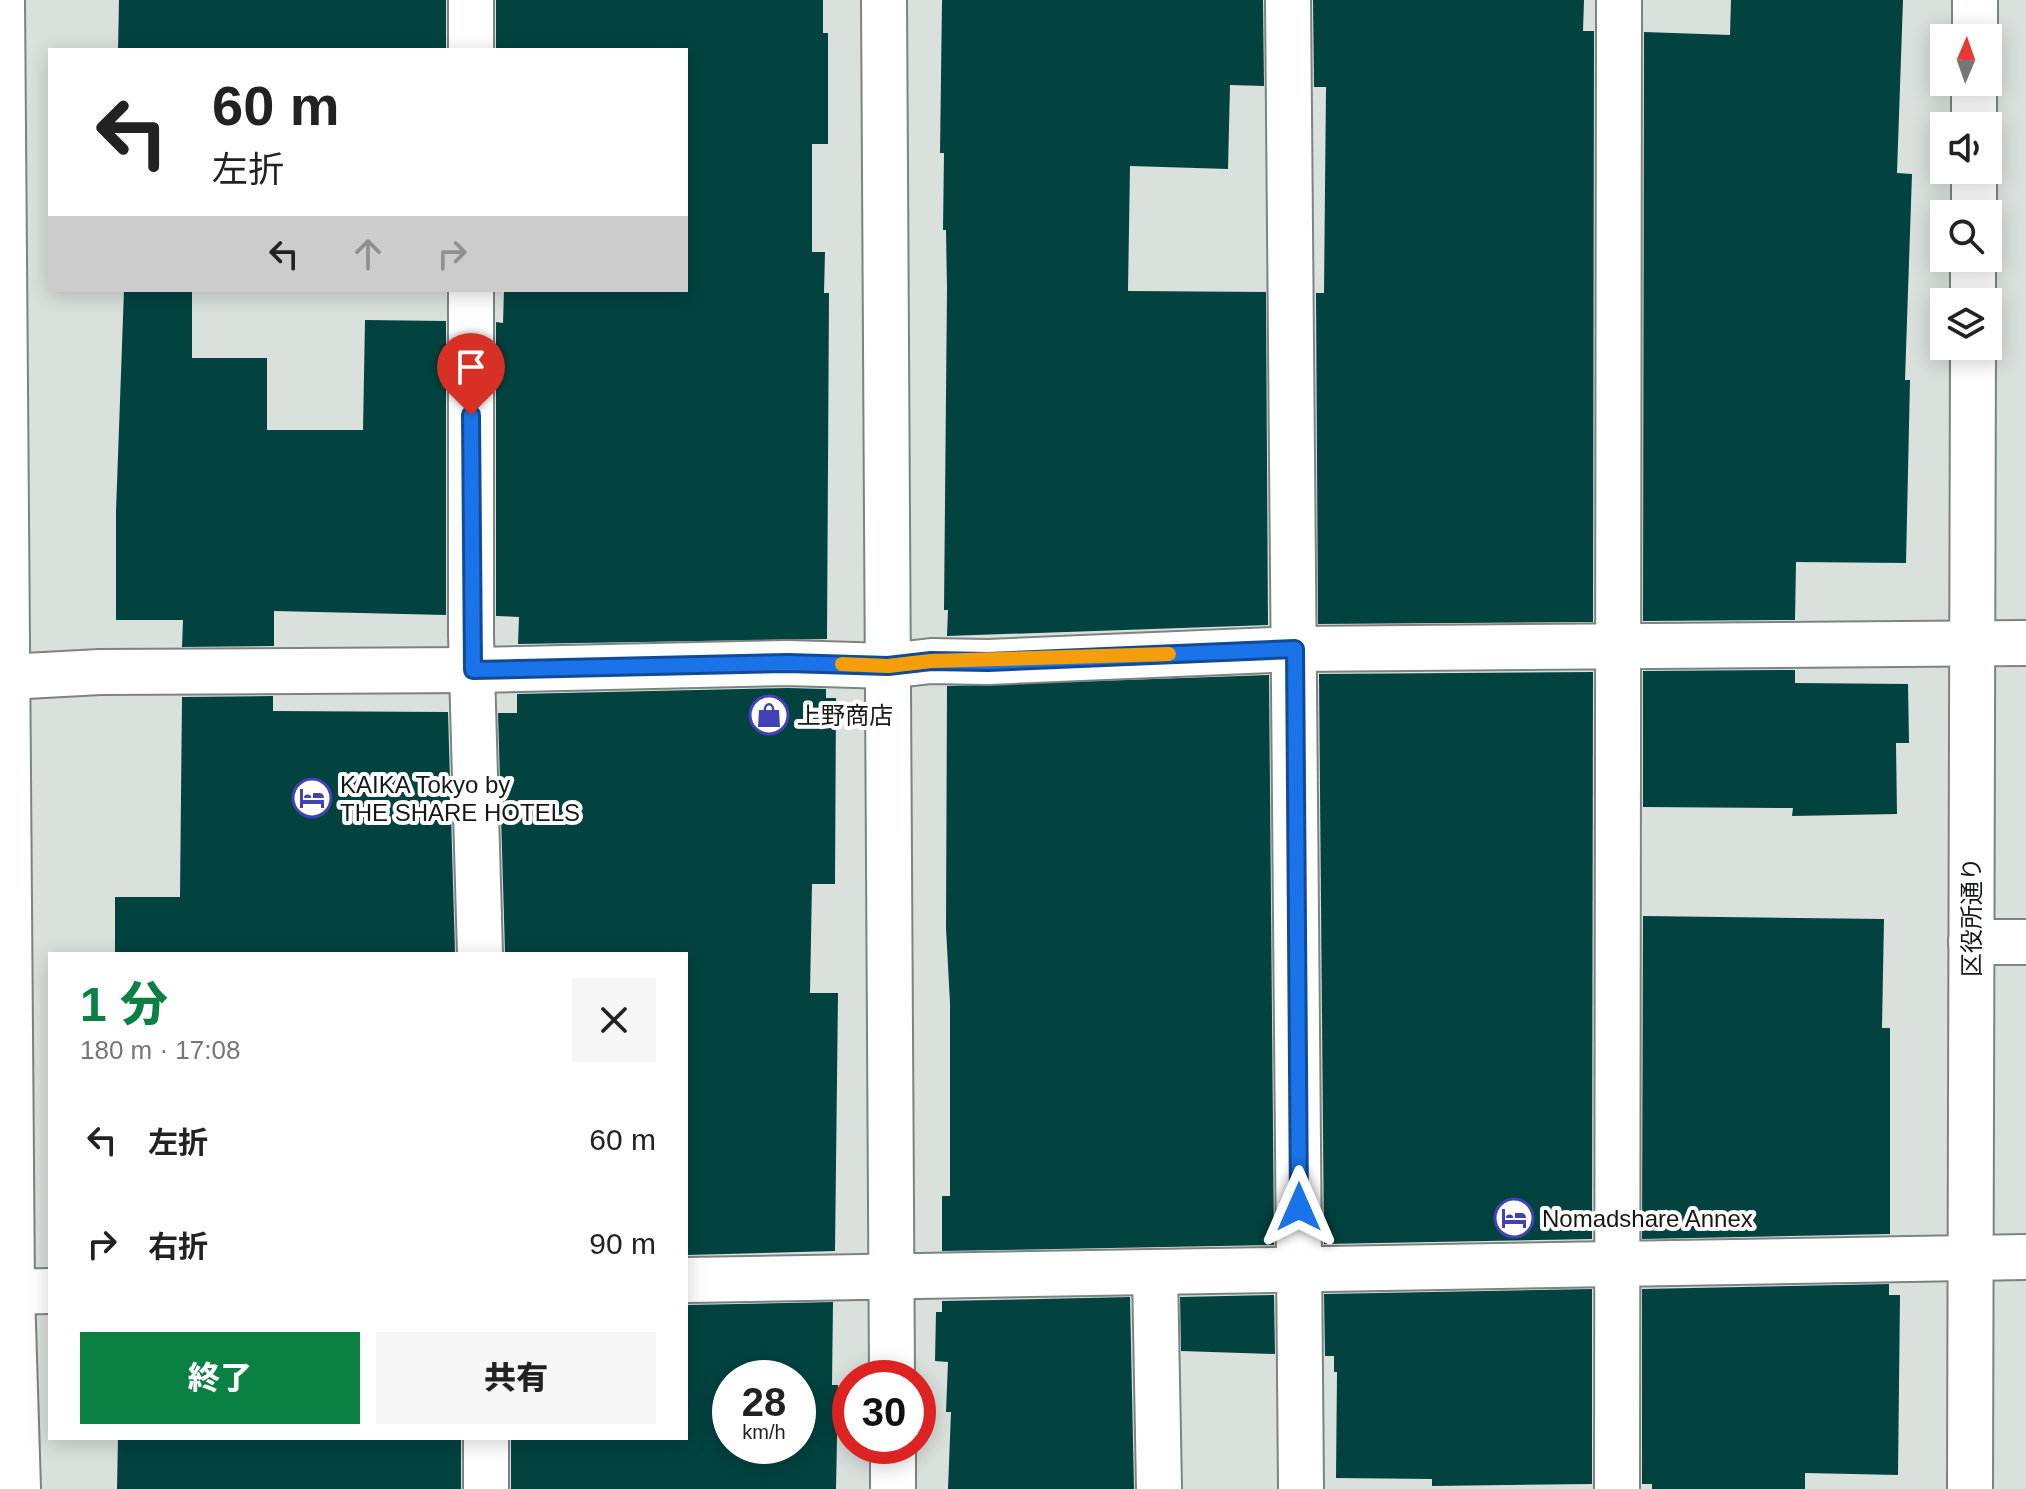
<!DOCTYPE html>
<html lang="ja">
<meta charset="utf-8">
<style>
:root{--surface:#fff;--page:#f6f6f6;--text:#222;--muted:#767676;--accent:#0b8043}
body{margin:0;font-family:Helvetica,"Noto Sans JP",sans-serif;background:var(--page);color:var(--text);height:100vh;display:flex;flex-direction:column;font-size:30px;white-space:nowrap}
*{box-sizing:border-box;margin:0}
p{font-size:26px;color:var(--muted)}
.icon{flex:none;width:44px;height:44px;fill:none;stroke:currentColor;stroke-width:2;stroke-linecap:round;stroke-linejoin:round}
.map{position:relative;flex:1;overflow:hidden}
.details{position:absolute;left:48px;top:952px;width:640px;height:488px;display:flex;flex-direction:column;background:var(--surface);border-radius:0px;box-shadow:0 4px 20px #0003}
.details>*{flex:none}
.top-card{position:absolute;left:48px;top:48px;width:640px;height:244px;border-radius:0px;box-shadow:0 4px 20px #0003;background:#fff;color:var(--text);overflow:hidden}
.needle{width:52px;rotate:2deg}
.tools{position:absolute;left:1930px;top:24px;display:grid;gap:16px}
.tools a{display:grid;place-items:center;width:72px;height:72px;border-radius:0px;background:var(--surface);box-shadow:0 4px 20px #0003;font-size:40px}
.speed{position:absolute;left:712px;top:1360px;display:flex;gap:16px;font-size:40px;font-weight:700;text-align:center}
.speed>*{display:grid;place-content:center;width:104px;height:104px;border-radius:50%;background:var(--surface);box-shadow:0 4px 20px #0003;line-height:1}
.speed small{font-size:20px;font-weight:400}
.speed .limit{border:12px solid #d22;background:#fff;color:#111}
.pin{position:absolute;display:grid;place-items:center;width:68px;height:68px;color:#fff;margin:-82px -34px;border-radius:50% 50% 50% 0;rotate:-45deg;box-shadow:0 0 8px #0007}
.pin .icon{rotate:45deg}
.me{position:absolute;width:88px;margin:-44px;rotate:0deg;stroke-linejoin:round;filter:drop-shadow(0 0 6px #0008)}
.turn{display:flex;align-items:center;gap:28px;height:168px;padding:0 32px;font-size:36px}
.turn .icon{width:104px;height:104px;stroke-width:2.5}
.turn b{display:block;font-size:56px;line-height:68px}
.lanes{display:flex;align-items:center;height:76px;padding:0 32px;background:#0003;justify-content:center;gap:40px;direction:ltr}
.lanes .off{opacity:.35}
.round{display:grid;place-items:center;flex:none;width:84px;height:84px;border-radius:0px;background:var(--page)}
.summary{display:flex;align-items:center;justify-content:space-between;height:136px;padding:0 32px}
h1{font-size:48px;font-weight:800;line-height:60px;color:var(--accent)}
.cta{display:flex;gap:16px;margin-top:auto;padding:16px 32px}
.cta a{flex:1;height:92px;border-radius:0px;background:var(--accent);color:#fff;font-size:32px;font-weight:800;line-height:92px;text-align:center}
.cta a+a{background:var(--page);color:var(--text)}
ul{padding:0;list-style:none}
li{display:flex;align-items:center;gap:24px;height:104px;padding:0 32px}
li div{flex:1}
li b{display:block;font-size:30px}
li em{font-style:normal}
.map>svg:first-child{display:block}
.building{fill:#024340;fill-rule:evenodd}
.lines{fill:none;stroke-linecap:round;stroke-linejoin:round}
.minor-casing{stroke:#7d8380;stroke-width:48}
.minor{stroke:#fff;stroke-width:44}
.route-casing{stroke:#114b97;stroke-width:20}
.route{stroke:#1a73e8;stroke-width:14}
.slow{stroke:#f59e0b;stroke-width:14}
.labels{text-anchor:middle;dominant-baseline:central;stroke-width:8;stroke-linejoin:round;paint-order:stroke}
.poi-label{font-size:24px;fill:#161817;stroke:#fff;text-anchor:start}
.street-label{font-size:24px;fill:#161817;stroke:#fff}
</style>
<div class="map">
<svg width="2026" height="1489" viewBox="0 0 2026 1489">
<rect width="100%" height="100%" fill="#dae1dd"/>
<g class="building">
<path d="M119 0H446V50H118Z"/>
<path d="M496 0H823V33H828V144H812V252H825L824 293H829L827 639 518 644 519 617 496 616V322L503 323 504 290H686V50H496Z"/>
<path d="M942 0H1263L1264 86 1230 85 1228 169 1130 166 1128 291 1266 292 1268 625 947 636 948 610H944L947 289 946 230H943L944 153H940Z"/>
<path d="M1313 0H1584L1583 31H1594L1593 622 1318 624 1316 293H1324L1326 87H1314Z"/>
<path d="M1731 0H1903L1897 173 1912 174 1905 380H1910L1906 563 1796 562 1795 620 1643 621 1644 32 1730 35Z"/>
<path d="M124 290H192V358H267V430H363L365 320 446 321V615L274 611V646L182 647 183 620H116V511Z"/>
<path d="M1795 670V683L1908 684 1909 743H1896L1897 814 1792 816 1793 808 1643 807V671Z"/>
<path d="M1593 672 1592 1239 1324 1244 1319 674Z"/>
<path d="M1269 675 1274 1245 942 1251V1196H950V1003L946 928 947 686Z"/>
<path d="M788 688 826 689V698H836L835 884H812L810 993H838L835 1251 686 1255V954L505 952 498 713H517V694Z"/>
<path d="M273 696V711L448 712 455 952 115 953V897H180L182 697Z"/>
<path d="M1643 916 1884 919 1882 1028H1890V1234L1642 1239Z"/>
<path d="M1889 1284V1295H1900L1898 1475 1805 1473V1489H1652V1484H1642V1289Z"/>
<path d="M1592 1289V1484L1432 1486V1479L1336 1478 1337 1372H1334V1356H1325L1324 1294Z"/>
<path d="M1274 1295 1275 1354 1181 1351 1180 1297Z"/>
<path d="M1130 1297 1134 1489H948L951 1412H946L948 1362 935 1361 936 1312H942V1301Z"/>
<path d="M833 1302 832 1385H838L836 1489H511V1438H686V1305ZM730 1378H798V1446H730Z"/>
<path d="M118 1438H461V1489H117Z"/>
</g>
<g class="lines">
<defs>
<g id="minor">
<path d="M2 0 12 1291 18 1489"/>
<path d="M471 0V50"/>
<path d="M884 0 892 1378"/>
<path d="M1288 0 1301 1489"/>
<path d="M1975 38V0"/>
<path d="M1974 126V82"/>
<path d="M1974 214V170"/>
<path d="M471 290V635L480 954"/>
<path d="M1973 302V258"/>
<path d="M7 677 100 672 473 670 788 663 888 666 931 661 988 662 1295 649 2026 643"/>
<path d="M1971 942H2026"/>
<path d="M1155 1272 1159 1489"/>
<path d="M686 1280 2026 1257"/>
<path d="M0 1292 50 1291"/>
<path d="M893 1446V1489"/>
<path d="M486 1489V1438"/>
<path d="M1617 1489 1619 0"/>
<path d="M1970 1489 1973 346"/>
</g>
</defs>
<use href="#minor" class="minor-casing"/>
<use href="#minor" class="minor"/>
</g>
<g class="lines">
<defs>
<path id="route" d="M471 415 473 670 788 663 888 666 931 661 988 662 1295 649 1299 1207"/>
</defs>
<use href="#route" class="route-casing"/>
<use href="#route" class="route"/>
<path class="slow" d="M842 664 888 666 931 661 1169 654"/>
</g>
<defs>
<symbol id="shop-ring" viewBox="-11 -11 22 22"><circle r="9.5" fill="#fff" stroke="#4341b6" stroke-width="1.5"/><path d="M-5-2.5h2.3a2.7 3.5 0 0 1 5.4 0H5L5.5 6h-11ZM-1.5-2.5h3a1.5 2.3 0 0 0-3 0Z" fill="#4341b6"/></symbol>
<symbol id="hotel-ring" viewBox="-11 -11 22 22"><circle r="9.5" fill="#fff" stroke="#4341b6" stroke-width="1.5"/><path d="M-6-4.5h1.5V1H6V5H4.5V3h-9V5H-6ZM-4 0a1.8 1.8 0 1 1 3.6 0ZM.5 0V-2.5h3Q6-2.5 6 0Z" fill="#4341b6"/></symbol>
</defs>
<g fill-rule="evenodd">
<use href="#shop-ring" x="747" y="693" width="44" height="44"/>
<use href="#hotel-ring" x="290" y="776" width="44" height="44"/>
<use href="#hotel-ring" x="1492" y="1196" width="44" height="44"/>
</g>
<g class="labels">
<g class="poi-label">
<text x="797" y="715">上野商店</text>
<text x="340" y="784">KAIKA Tokyo by<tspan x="340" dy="28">THE SHARE HOTELS</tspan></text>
<text x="1542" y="1218">Nomadshare Annex</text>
</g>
<g class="street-label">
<text transform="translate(1971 917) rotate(-90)">区役所通り</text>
</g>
</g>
</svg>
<div class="tools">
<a><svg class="needle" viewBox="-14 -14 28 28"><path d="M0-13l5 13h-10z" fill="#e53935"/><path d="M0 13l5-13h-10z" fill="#767676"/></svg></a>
<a><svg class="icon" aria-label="sound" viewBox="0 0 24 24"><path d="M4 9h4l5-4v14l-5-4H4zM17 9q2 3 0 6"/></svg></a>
<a><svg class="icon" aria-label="search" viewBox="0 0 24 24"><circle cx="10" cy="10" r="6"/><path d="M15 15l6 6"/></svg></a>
<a><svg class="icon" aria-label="layers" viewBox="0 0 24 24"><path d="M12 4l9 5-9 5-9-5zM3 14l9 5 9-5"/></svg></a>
</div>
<div class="speed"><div>28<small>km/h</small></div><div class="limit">30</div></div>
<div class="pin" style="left:471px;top:415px;background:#d93025"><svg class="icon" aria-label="arrive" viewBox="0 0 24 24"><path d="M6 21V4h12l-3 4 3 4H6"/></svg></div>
<svg class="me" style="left:1299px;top:1207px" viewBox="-20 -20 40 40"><path d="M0-17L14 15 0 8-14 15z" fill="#1a73e8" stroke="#fff" stroke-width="4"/></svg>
<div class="top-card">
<div class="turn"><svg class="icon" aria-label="left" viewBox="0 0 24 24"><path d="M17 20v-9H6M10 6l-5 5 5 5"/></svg><div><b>60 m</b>左折</div></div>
<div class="lanes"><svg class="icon" aria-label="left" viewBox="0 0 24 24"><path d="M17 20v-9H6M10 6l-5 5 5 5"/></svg><svg class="icon off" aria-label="ahead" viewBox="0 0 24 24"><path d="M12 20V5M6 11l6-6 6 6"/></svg><svg class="icon off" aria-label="right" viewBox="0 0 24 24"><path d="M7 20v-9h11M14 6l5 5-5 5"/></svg></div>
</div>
<section class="details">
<div class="summary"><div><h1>1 分</h1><p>180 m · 17:08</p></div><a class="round"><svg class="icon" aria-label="close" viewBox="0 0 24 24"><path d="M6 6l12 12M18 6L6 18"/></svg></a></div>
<ul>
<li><svg class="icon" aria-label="left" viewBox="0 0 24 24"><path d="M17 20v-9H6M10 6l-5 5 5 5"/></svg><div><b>左折</b></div><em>60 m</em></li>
<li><svg class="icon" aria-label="right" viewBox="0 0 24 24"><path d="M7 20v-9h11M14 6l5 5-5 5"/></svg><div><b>右折</b></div><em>90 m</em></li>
</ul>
<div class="cta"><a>終了</a><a>共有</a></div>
</section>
</div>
